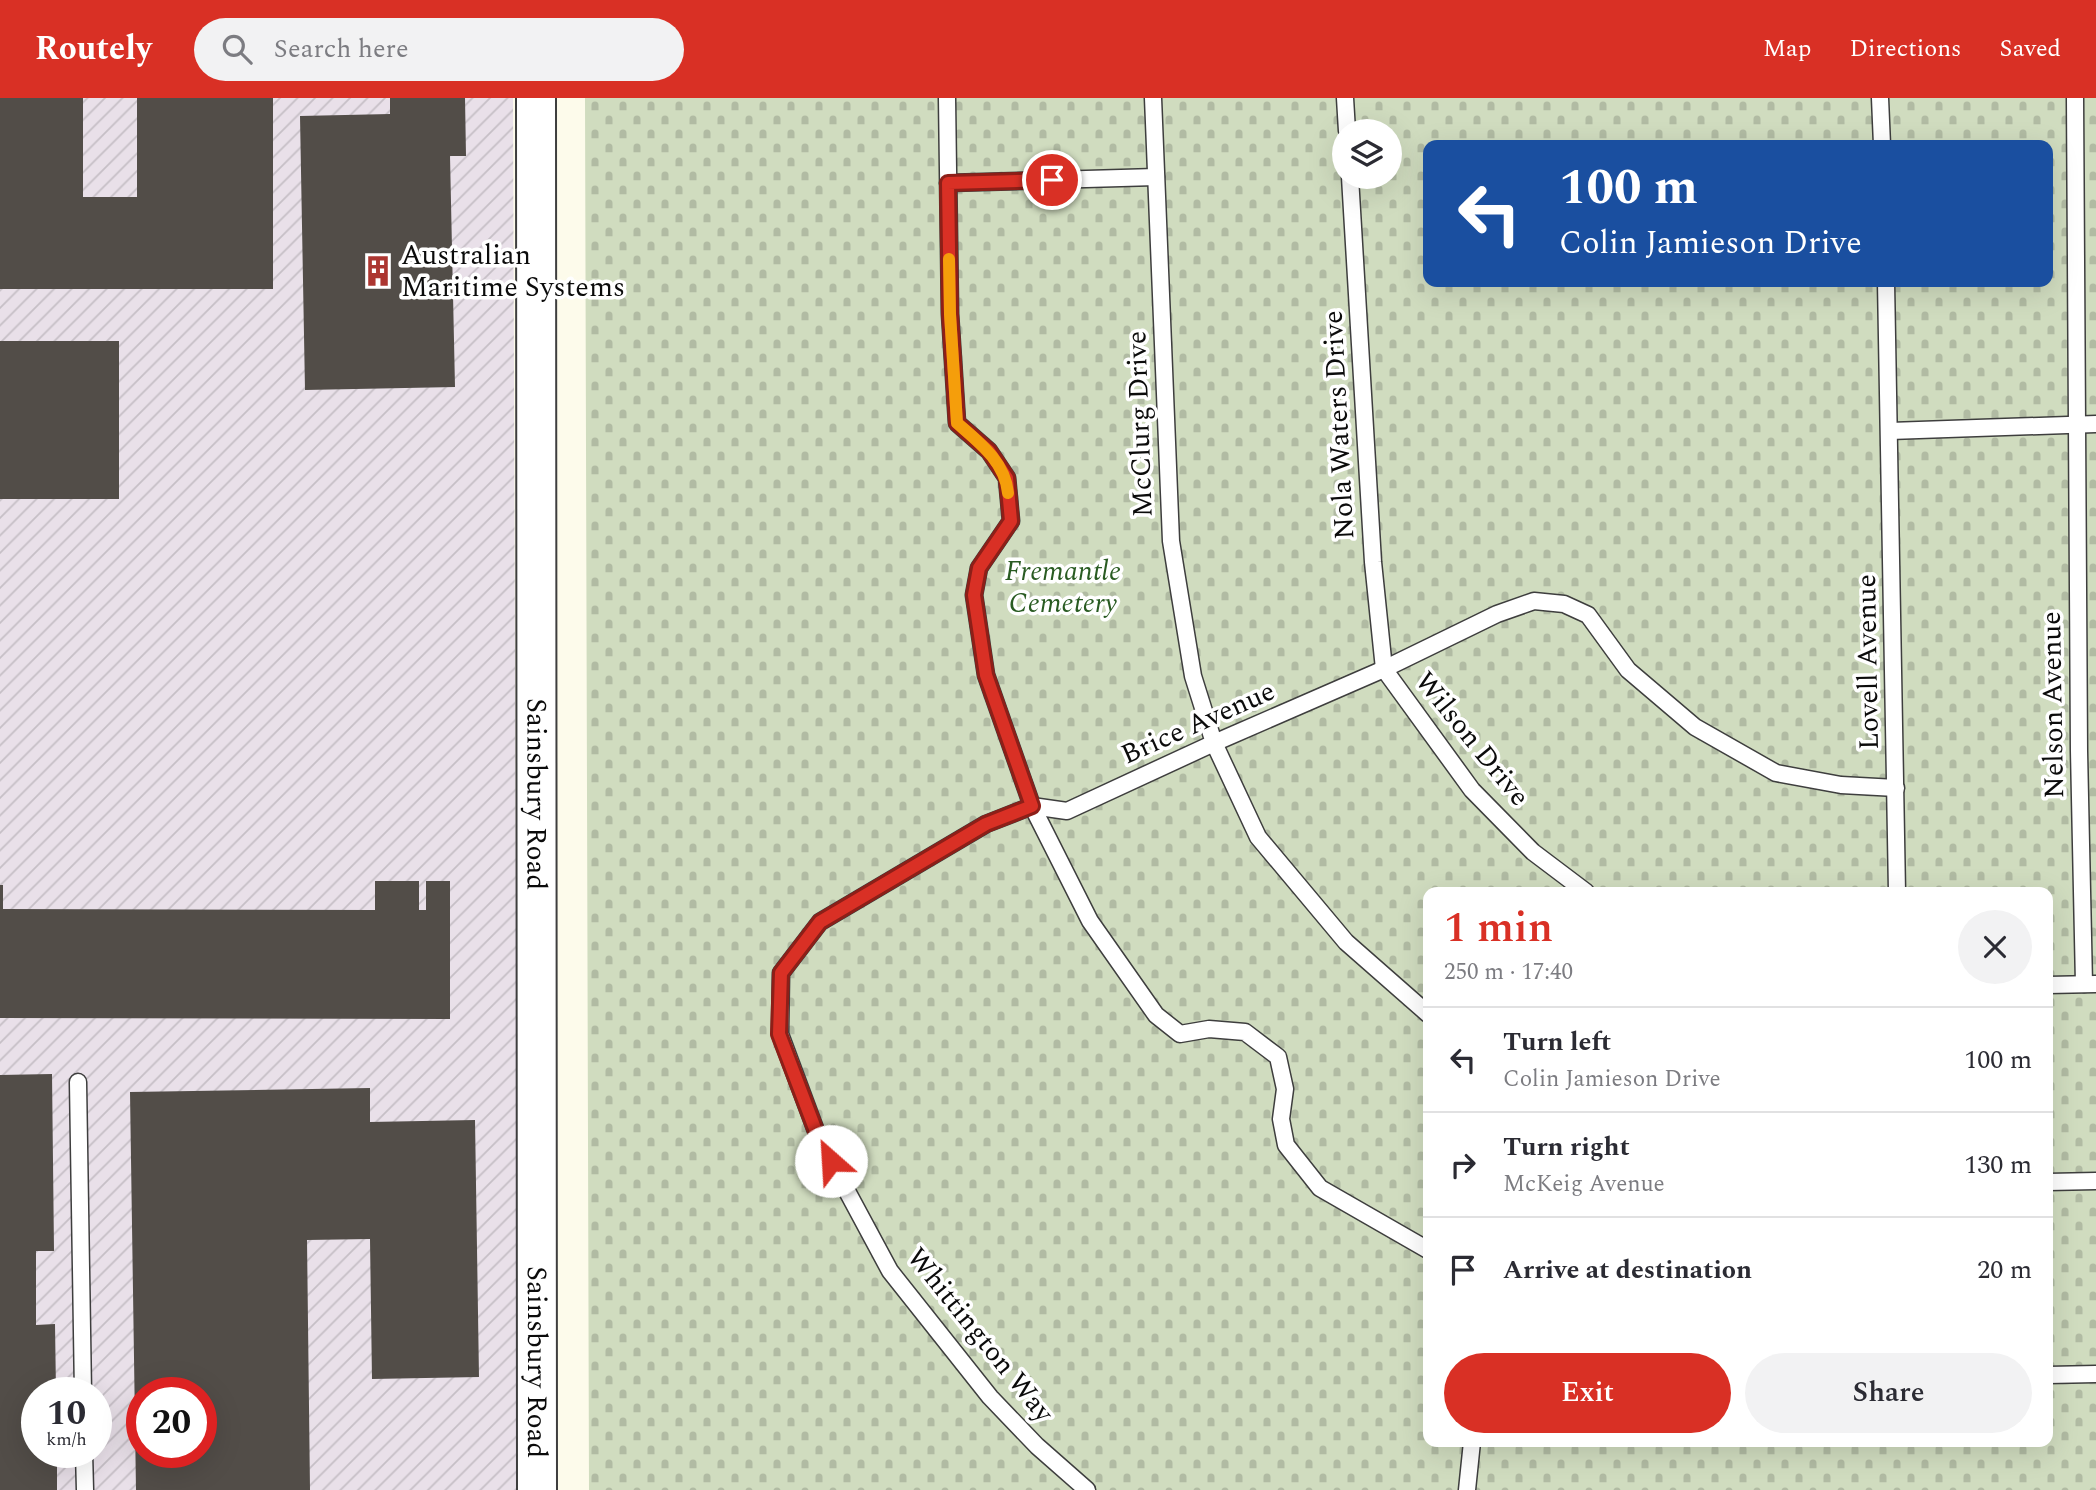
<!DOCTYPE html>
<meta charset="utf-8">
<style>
:root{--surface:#fff;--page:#f2f2f3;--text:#2b2b33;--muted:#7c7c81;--line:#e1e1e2;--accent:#d93025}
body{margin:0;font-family:Spectral,serif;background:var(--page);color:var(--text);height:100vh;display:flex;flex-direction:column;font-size:26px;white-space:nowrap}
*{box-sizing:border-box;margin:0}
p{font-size:23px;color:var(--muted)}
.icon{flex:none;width:38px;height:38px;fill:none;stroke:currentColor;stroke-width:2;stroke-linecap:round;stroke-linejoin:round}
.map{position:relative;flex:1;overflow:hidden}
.sheet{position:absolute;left:1423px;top:789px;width:630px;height:560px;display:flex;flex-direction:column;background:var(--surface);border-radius:14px;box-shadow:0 7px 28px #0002}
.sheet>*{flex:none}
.banner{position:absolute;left:1423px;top:42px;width:630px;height:147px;border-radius:14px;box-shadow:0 7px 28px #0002;background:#1a4fa0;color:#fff;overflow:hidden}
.controls{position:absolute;left:1332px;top:21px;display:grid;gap:14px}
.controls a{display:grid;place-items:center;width:70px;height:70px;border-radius:50%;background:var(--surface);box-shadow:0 7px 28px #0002;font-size:35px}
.speed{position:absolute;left:21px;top:1279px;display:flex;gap:14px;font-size:35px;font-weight:700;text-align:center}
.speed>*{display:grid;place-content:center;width:91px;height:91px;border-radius:50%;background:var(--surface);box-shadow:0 7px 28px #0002;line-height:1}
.speed small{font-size:18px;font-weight:400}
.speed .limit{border:10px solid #d22;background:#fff;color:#111}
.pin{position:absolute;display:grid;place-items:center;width:60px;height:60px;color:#fff;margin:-30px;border:4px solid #fff;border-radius:50%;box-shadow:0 2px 7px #0007}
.me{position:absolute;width:77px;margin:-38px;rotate:334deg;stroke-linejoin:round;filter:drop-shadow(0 0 5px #0008)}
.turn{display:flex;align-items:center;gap:24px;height:147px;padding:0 21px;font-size:32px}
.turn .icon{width:91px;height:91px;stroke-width:2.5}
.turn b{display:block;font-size:49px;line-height:60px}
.round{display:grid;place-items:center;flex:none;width:74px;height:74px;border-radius:37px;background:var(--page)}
.summary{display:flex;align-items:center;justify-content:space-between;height:119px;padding:0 21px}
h1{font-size:42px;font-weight:600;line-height:52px;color:var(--accent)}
.cta{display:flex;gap:14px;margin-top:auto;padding:14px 21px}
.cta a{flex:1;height:80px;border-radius:42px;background:var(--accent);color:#fff;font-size:28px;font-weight:600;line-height:80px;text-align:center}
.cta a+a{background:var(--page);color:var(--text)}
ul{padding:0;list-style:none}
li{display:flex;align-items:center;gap:21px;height:105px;padding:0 21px;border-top:2px solid var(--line)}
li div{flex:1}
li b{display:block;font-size:26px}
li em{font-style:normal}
header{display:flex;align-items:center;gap:42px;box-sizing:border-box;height:98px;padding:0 35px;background:var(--accent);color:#fff}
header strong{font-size:33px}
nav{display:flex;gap:38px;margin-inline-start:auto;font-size:24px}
.search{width:490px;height:63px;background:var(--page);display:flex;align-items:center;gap:18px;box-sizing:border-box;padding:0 24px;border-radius:38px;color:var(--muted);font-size:26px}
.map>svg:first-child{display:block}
.industrial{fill:url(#industrial-furrows);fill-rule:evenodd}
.cemetery{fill:url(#cemetery-stones);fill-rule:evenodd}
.building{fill:#524d48;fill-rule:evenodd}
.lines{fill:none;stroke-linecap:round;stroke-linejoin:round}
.service-casing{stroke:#3e3e3e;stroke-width:19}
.tertiary-casing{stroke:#3e3e3e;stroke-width:42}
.service{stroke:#fff;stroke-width:16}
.tertiary{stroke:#fff;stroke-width:38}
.route-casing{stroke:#8d1f18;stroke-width:18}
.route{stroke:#d93025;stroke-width:12}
.slow{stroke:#f59e0b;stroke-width:12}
.labels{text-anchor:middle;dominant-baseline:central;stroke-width:7;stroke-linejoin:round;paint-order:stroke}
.poi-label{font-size:28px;fill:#0b0b0b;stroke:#fff;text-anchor:start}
.street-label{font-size:28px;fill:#0b0b0b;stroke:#fff}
.park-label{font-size:28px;font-style:italic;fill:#295b22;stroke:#fff}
</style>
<header>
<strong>Routely</strong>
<div class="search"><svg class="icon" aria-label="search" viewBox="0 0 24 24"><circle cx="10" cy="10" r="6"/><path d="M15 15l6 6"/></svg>Search here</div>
<nav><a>Map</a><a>Directions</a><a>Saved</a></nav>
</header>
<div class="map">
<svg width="2096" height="1392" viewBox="0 0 2096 1392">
<defs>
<pattern id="industrial-furrows" width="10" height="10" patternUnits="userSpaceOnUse" patternTransform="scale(1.75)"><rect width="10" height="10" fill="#e9e0e9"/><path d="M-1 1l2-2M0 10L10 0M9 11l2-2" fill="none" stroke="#c6bfc6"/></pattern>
<pattern id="cemetery-stones" width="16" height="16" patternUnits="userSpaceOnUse" patternTransform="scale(1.75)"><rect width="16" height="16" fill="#d0dcbf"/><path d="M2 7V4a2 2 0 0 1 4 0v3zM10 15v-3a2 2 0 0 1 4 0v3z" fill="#b1bba3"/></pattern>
</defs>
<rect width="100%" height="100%" fill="#fdfbeb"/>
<path class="industrial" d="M0 0H513L518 1392H0ZM37 1295H96V1354H37ZM142 1295H201V1354H142Z"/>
<path class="cemetery" d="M585 0H2096V1392H589ZM1344 33H1390V79H1344ZM1428 47H2048V184H1428ZM1428 794H2048V1344H1428Z"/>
<g class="building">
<path d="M0 0H83V99H137V0H273V191H0Z"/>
<path d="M390 0H465L466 58H450L455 289 305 292 300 18 390 16Z"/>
<rect x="0" y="243" width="119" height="158"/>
<path d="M375 783H419V812H426V783H450V921L0 920V787H3V811L375 812Z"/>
<path d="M52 976 54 1153H36V1227L55 1226 56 1295H37V1354H57V1392H0V977Z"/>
<path d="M370 990V1024L475 1022 479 1279 372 1281 370 1141 307 1142 310 1392H136L130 994ZM142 1295H201V1354H142Z"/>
</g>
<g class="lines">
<defs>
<g id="service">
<path d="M947 0 950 216 957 325 989 353 1007 380 1011 423 979 470 974 497 986 577 1032 708 1090 823 1156 917 1180 936 1209 931 1245 934 1278 959 1285 991 1281 1021 1286 1047 1320 1090 1428 1152"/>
<path d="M1153 0 1171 443 1193 578 1214 645 1258 739 1346 844 1428 916"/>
<path d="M1345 0 1347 33"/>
<path d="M1880 0 1882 47"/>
<path d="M2075 0 2079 653 2084 886"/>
<path d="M1350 79 1373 464 1384 571"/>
<path d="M948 85 1156 79"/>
<path d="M1886 184 1897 794"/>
<path d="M1890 333 2096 326"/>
<path d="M1384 571 1472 692 1533 754 1586 794"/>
<path d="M2048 887 2096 886"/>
<path d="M78 984 83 1295"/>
<path d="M2048 1084 2096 1083"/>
<path d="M2048 1277 2096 1276"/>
<path d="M84 1354 85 1392"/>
<path d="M1087 1392 1037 1348 990 1299 890 1173 819 1041 780 936 781 875 820 824 986 726 1032 708 1067 713 1214 645 1384 571 1497 516 1534 503 1564 506 1588 517 1628 572 1695 629 1776 675 1841 687 1896 690"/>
<path d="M1467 1392 1472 1344"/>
</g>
<g id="tertiary">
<path id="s1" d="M536 0 537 1392"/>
</g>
</defs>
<use href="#service" class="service-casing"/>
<use href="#tertiary" class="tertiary-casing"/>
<use href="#service" class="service"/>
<use href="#tertiary" class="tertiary"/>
</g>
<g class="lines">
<defs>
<path id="route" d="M831 1063 819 1041 779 936 781 875 820 824 986 726 1032 708 986 577 974 497 979 470 1011 423 1007 380 989 353 957 325 950 216 948 85 1052 82"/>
</defs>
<use href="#route" class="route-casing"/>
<use href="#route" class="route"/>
<path class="slow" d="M949 161 950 216 957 325C980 345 1005 364 1008 395"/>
</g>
<defs>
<symbol id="building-bare" viewBox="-9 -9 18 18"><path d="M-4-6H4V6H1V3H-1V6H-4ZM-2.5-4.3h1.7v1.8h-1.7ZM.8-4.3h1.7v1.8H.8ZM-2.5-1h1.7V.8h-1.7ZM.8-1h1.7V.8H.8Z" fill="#ac3631" stroke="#fff" stroke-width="2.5" paint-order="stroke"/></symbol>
</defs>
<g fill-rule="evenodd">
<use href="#building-bare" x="356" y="151" width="44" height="44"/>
</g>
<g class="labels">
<g class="poi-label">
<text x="401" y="157">Australian<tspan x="401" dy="32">Maritime Systems</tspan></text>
</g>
<g class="street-label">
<text transform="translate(1140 326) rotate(-92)">McClurg Drive</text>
<text transform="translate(1339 327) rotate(-93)">Nola Waters Drive</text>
<text transform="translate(1868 564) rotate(-91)">Lovell Avenue</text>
<text transform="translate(2053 607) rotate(-91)">Nelson Avenue</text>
<text transform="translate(1198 625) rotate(-24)">Brice Avenue</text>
<text transform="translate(1472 641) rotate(51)">Wilson Drive</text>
<text stroke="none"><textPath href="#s1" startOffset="696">Sainsbury Road</textPath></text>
<text transform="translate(980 1237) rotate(51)">Whittington Way</text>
<text stroke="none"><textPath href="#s1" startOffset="1264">Sainsbury Road</textPath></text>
</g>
<g class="park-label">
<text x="1063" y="473">Fremantle<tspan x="1063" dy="32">Cemetery</tspan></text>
</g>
</g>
</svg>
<div class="controls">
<a><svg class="icon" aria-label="layers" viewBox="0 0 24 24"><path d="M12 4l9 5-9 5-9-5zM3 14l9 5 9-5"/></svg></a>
</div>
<div class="speed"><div>10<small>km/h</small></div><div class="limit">20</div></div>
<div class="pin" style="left:1052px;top:82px;background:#d93025"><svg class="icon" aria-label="arrive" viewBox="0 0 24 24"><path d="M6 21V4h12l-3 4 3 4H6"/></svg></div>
<svg class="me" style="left:831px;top:1063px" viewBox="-20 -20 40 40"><circle r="19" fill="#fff"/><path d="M0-13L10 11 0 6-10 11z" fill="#d93025"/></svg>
<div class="banner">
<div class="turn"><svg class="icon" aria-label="left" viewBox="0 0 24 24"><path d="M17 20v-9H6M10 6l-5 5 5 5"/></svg><div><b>100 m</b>Colin Jamieson Drive</div></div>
</div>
<section class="sheet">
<div class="summary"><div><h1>1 min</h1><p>250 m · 17:40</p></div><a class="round"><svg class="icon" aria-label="close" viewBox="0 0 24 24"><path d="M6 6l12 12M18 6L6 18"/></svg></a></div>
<ul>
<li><svg class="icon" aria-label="left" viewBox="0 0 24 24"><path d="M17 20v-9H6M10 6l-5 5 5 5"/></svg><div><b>Turn left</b><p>Colin Jamieson Drive</p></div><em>100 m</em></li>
<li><svg class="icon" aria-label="right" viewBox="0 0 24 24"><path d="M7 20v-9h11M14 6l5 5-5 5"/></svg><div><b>Turn right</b><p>McKeig Avenue</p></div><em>130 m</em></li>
<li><svg class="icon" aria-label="arrive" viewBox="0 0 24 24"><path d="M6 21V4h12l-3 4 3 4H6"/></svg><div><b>Arrive at destination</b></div><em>20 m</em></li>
</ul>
<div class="cta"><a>Exit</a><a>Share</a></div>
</section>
</div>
